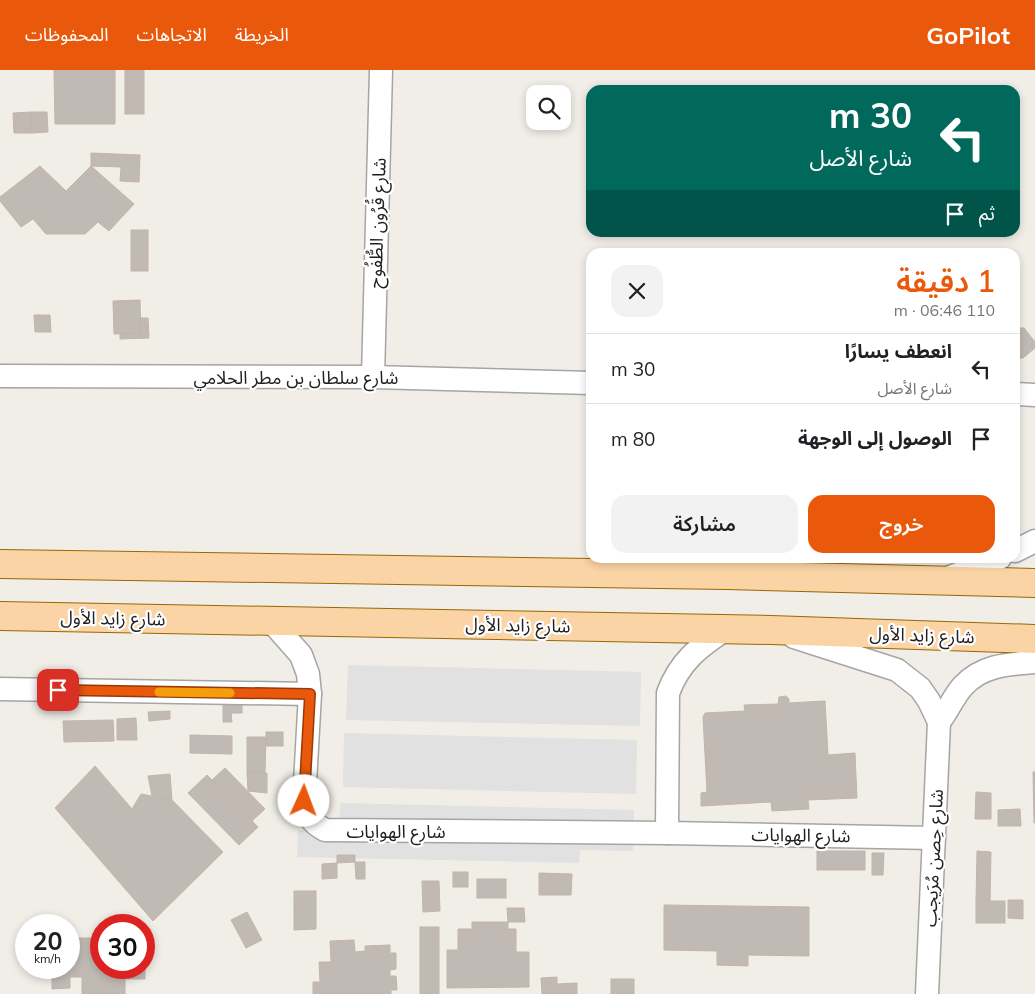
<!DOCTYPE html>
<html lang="ar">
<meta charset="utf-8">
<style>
:root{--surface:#fff;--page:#f2f2f2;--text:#202124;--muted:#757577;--line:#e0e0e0;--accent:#ea580c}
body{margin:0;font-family:Mulish,"Noto Sans Arabic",sans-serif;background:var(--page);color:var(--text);direction:rtl;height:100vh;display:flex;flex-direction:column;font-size:19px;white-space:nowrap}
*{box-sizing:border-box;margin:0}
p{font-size:16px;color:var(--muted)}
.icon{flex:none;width:28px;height:28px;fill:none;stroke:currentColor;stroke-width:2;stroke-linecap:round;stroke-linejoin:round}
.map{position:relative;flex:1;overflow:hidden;direction:ltr}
.sheet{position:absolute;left:586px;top:178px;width:434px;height:315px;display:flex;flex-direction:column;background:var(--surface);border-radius:15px;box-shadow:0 2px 8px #0003;direction:rtl}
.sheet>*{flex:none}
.top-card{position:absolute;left:586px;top:15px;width:434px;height:152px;border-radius:15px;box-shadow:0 2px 8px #0003;direction:rtl;background:#00695c;color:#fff;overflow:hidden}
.buttons{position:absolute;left:526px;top:15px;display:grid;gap:10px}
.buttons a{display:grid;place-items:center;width:45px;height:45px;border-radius:10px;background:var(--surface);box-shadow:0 2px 8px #0003;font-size:25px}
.speed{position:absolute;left:15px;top:844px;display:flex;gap:10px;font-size:25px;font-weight:700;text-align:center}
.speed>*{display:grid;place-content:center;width:65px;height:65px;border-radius:50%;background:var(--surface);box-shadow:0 2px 8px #0003;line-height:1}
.speed small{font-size:12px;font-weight:400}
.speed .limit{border:8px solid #d22;background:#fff;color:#111}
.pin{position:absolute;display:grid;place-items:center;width:42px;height:42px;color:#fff;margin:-21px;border-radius:10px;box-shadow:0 2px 8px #0006}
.me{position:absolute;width:55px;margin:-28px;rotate:2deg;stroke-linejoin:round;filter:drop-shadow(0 0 4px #0008)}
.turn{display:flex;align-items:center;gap:18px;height:105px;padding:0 25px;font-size:22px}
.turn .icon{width:65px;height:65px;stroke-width:2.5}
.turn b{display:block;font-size:35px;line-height:42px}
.then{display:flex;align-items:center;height:48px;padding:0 25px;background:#0003;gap:10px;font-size:19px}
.round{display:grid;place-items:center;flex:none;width:52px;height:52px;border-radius:15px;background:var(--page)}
.head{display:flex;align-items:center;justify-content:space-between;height:85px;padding:0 25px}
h1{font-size:30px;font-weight:600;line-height:38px;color:var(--accent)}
.primary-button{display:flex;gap:10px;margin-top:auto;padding:10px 25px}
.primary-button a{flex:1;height:58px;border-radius:15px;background:var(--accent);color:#fff;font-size:20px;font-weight:600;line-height:58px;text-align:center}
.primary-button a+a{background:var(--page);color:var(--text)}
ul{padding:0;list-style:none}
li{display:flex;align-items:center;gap:15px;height:70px;padding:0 25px;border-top:1px solid var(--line)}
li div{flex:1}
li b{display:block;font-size:19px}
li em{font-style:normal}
header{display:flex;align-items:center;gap:30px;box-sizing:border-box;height:70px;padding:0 25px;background:var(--accent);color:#fff}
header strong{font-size:24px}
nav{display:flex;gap:28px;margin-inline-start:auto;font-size:18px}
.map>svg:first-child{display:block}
.parking{fill:#e1e1e1}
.building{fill:#c1bab4;stroke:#c2b4aa}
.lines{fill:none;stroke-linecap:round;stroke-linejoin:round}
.street-casing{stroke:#a5a5a5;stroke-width:25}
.primary-casing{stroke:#996704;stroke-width:30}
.street{stroke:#fff;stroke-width:22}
.primary{stroke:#fad4a4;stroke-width:28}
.route-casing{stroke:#983908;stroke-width:12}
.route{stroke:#ea580c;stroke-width:9}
.slow{stroke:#f59e0b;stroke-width:9}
.labels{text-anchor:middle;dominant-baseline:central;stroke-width:4.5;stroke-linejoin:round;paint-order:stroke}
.street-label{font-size:18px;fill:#212121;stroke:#fff}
</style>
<header>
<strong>GoPilot</strong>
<nav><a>الخريطة</a><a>الاتجاهات</a><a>المحفوظات</a></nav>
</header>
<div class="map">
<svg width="1035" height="924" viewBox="0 0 1035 924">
<rect width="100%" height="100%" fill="#f1eee8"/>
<g class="parking">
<path d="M348 595 641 602 640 656 346 650Z"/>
<path d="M344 663 637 670 636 724 343 717Z"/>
<path d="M340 733 634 740 633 781 580 780 579 793 297 787 298 760H339Z"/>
</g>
<g class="building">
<path d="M54 0H115V54H55Z"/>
<rect x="125" y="0" width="19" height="44"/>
<path d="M31 42 32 63H14L13 43Z"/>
<path d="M31 42H47L48 62 32 63Z"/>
<path d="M91 83 140 85 139 112 120 111 121 97 91 96Z"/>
<path d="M40 96 66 121 91 96 134 134 109 161 98 152 85 164H46L33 149 21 157 0 131V127Z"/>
<rect x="131" y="160" width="17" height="41"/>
<path d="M140 230 141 263 114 264 113 231Z"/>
<path d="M34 245H50L51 262H35Z"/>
<path d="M140 248H148L149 268 120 269V264L141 263Z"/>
<path d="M1015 258H1024L1035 272V278L1023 288H1015Z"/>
<path d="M786 626 789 629V633L825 631 828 685 855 683 857 728 808 730 809 739 772 741 771 732 701 736V723L707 722 703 647 705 643 745 641 744 635 778 634 779 627Z"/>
<path d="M223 633H242V643H231L232 652H223Z"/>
<path d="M170 641V649L149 651 148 642Z"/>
<path d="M136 648 137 670H117V649Z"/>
<path d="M113 650 114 671 64 672 63 651Z"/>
<rect x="266" y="662" width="17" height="14"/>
<path d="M190 665 232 666V684L190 683Z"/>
<path d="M247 667H266L265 703 247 702Z"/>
<path d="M95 696 132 739 141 724 172 730 223 782 153 851 55 738Z"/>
<path d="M225 698 265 739 252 751 212 710Z"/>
<path d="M247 702 267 703V723L248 721Z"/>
<path d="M1033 702H1035V753H1034Z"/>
<path d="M170 704 172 730 152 726 148 706Z"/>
<path d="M207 705 258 757 239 775 188 723Z"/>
<path d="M976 722 991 723V749H975Z"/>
<path d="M1020 739 1021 756H998V740Z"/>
<rect x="817" y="781" width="48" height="19"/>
<path d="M977 781 991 782 990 831H976Z"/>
<path d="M872 783H884L883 805H872Z"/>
<path d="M337 785H355V792L337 793Z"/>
<path d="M355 792H365V809H356Z"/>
<path d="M337 793V808L322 809V794Z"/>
<rect x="453" y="802" width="15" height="15"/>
<path d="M539 803 572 804 571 825H539Z"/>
<rect x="477" y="809" width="29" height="19"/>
<path d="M422 811H439L440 841 423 842Z"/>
<rect x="294" y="821" width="22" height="18"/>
<path d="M1008 830H1023V849L1008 848Z"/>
<rect x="976" y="831" width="29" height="22"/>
<path d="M664 835 809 837V886L748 885V896L717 895V881L664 880Z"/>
<path d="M507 838H524L525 852H508Z"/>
<path d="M294 839H316V859L294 860Z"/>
<path d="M247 842 262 870 246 878 231 850Z"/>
<path d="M472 852H508V859H516V882H529V917L447 918V880H458V859H472Z"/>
<rect x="420" y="857" width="19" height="67"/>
<path d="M69 868H101V898H125V924H82V907H70V918L52 919V898H69Z"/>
<path d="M354 870 355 882 365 881V876L390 875V883H396V899L390 900V906H396L397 920H391V924H313V912H320L319 892H331L330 871Z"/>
<path d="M144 895H145V909H125V898H144Z"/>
<path d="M557 907V914L577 913V924H542L541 908Z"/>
<rect x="611" y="909" width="23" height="15"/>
</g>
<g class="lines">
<defs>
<g id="street">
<path d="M0 306 373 307 591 313"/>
<path d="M373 307 381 0"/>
<path d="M1015 324 1035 325"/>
<path d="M1015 481 1035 471"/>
<path d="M945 509 1000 488"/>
<path d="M271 551 301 585 308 604 310 624 304 731C307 746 312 753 325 760L667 763 934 768"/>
<path d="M794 567 897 600 920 618 929 631 939 652 927 924"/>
<path d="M0 619 310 624"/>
<path d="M939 652C948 641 953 627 963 616 982 595 1009 594 1035 592"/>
<path d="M667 763 668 623C680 591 698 578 726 559"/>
</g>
<g id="primary">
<path d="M0 494 727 505 1035 513"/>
<path d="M0 546 771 560 1035 569"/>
</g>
</defs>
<use href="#street" class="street-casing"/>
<use href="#primary" class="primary-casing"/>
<use href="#street" class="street"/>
<use href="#primary" class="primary"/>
</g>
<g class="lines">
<defs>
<path id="route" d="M58 620 310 624 304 731"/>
</defs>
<use href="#route" class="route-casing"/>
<use href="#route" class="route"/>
<path class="slow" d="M159 622 230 623"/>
</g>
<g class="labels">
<g class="street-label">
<text transform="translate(377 153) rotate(-88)">شارع قُرُون الطُّفُوح</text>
<text x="296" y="307">شارع سلطان بن مطر الحلامي</text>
<text transform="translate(113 548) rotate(1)">شارع زايد الأول</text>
<text transform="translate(518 555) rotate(1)">شارع زايد الأول</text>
<text transform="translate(922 565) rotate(2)">شارع زايد الأول</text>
<text x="396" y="761">شارع الهوايات</text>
<text transform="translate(801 765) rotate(1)">شارع الهوايات</text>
<text transform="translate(933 788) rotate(-87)">شارع حِصن مُرَيجب</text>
</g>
</g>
</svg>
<div class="buttons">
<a><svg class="icon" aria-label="search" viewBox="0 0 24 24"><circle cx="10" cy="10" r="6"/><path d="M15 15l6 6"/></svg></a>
</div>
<div class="speed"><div>20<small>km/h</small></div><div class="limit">30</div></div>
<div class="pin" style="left:58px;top:620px;background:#d93025"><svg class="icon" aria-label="arrive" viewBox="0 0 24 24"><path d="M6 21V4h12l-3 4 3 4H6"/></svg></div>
<svg class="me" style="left:304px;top:731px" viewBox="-20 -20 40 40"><circle r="19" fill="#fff"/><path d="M0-13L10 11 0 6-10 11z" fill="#ea580c"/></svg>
<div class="top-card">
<div class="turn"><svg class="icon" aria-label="left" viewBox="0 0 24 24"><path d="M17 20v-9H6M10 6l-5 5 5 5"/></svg><div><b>30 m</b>شارع الأصل</div></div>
<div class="then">ثم<svg class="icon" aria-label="arrive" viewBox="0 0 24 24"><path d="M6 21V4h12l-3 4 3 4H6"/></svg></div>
</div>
<section class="sheet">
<div class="head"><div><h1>1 دقيقة</h1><p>110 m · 06:46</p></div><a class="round"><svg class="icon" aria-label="close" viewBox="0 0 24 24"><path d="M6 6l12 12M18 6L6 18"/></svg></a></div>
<ul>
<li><svg class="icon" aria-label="left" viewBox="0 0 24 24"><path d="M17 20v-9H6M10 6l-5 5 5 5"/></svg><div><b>انعطف يسارًا</b><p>شارع الأصل</p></div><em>30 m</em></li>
<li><svg class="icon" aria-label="arrive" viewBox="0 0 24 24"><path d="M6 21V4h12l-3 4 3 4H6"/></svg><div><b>الوصول إلى الوجهة</b></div><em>80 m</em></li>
</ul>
<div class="primary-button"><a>خروج</a><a>مشاركة</a></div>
</section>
</div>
